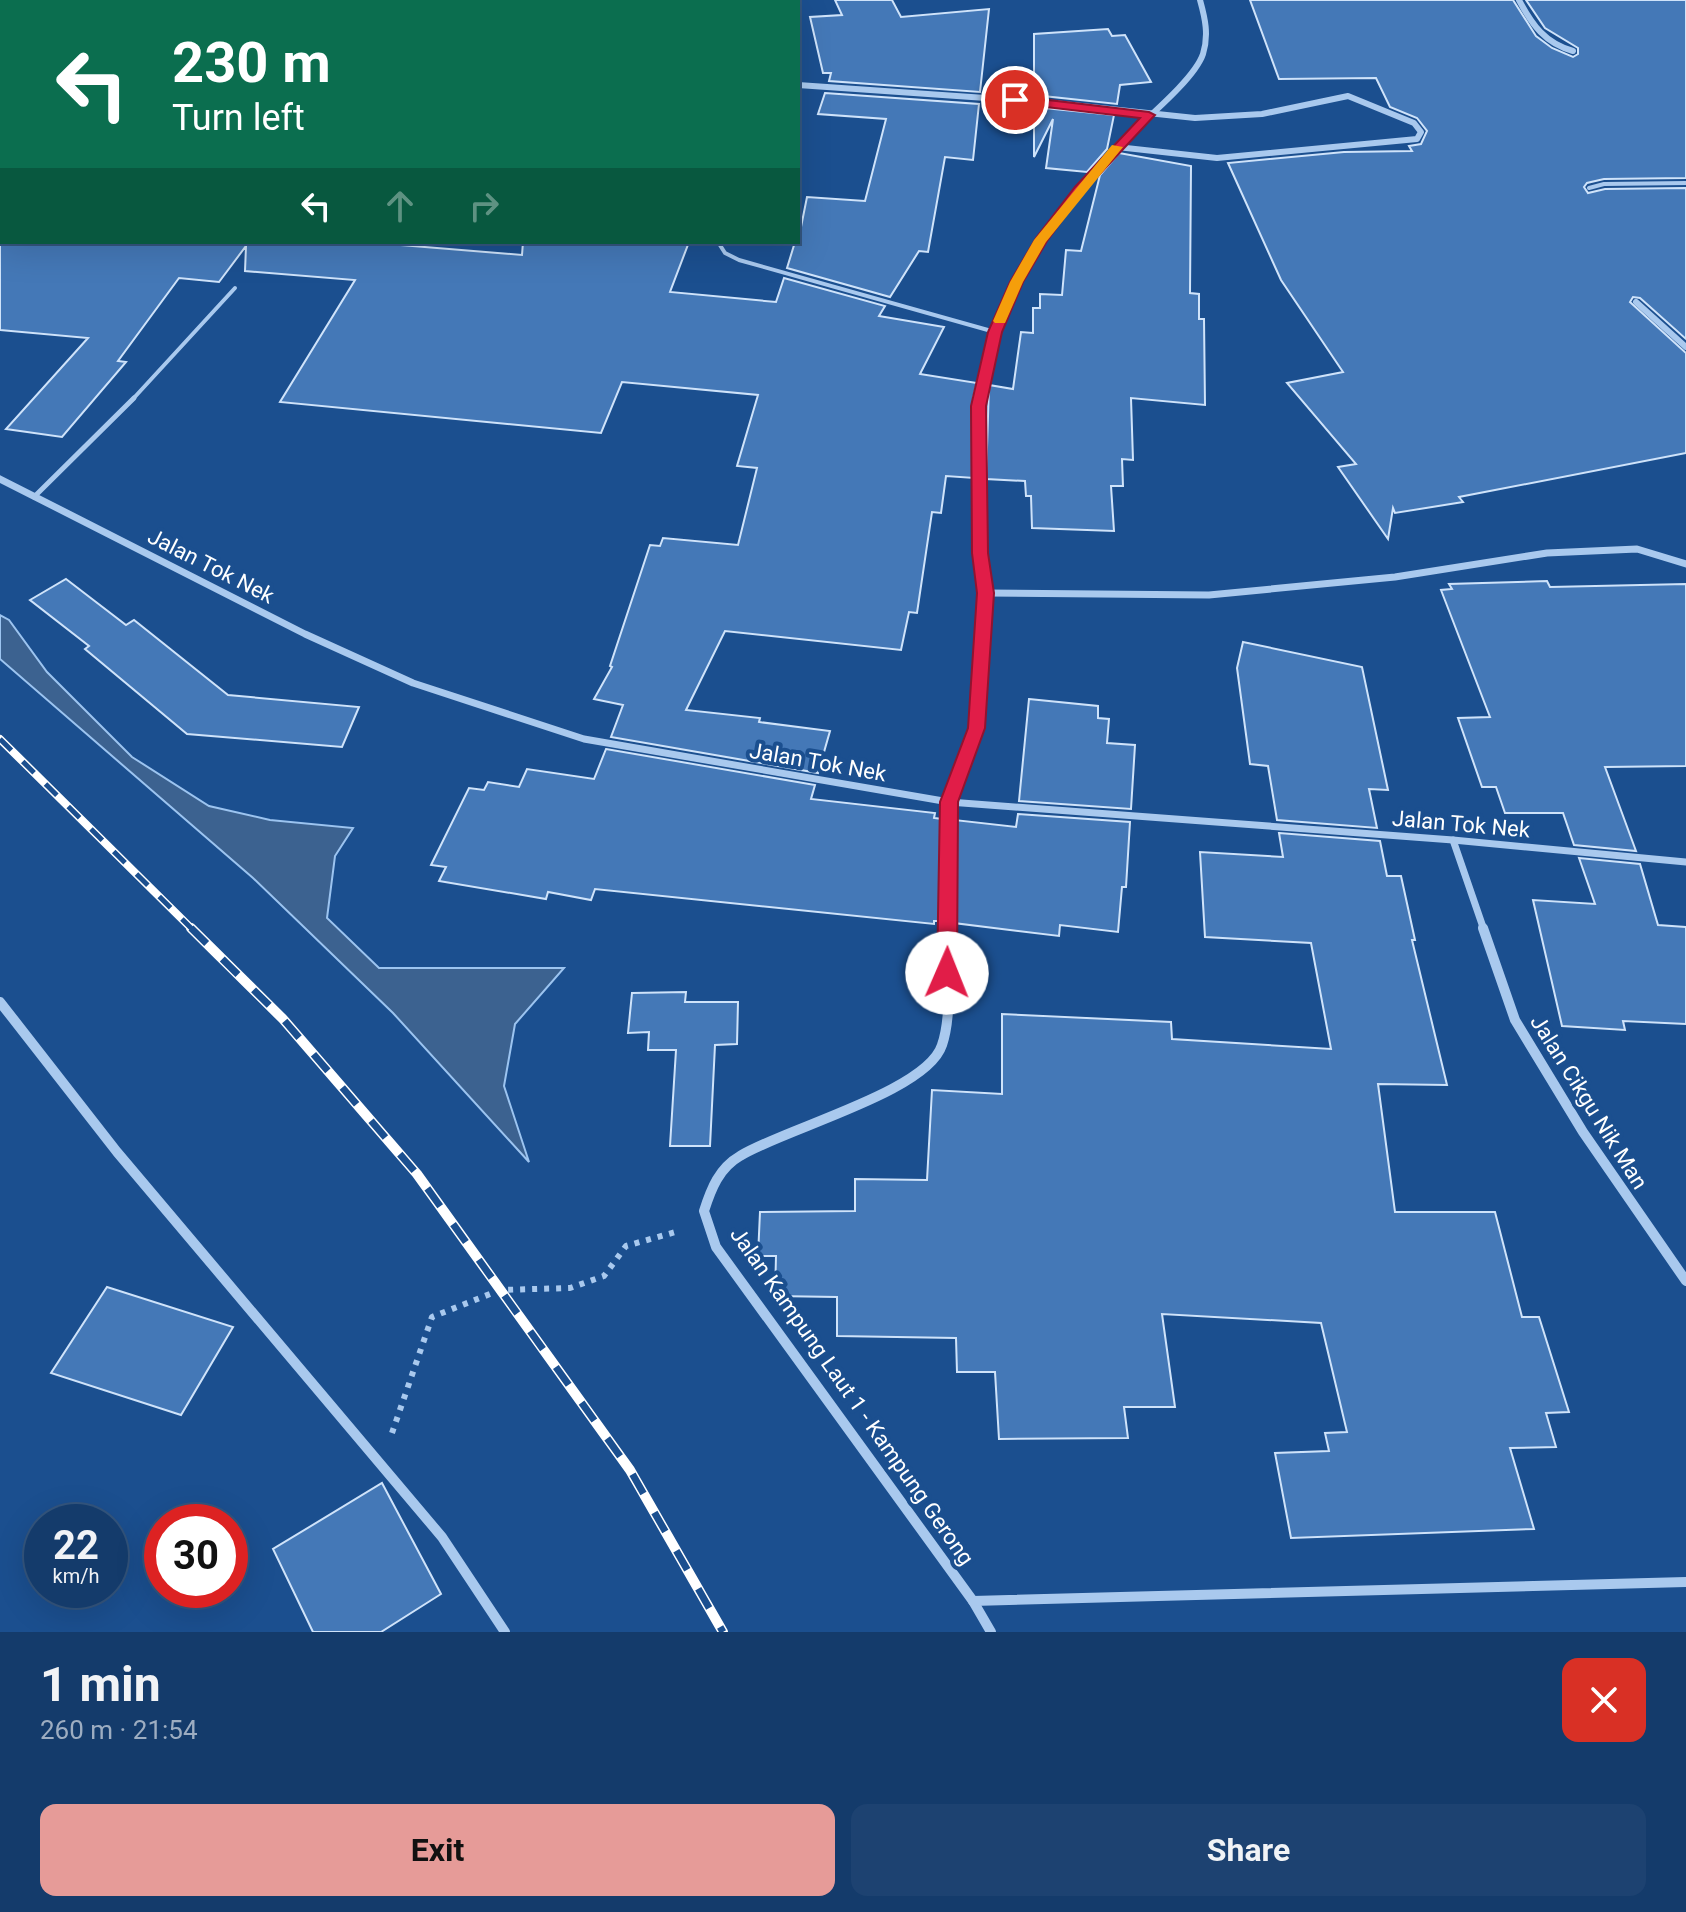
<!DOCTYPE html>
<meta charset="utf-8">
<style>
:root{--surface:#143b6b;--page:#1d4271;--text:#f1f3f6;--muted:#9dadc1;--line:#33557e;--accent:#e69b98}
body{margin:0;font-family:Roboto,sans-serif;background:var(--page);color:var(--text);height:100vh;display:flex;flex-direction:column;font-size:30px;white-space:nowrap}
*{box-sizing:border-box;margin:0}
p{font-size:26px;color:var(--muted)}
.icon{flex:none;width:44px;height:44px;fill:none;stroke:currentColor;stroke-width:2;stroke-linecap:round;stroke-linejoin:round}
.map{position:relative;height:1632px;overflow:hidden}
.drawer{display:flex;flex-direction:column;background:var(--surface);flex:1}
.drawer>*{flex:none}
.banner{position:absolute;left:0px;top:0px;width:800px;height:244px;box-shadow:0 8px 32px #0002,0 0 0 2px var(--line);background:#0b6e4f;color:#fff;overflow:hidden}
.speed{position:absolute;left:24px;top:1504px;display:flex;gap:16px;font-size:40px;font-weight:700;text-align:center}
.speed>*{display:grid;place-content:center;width:104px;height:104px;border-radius:50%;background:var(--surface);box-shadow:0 8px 32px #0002,0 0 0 2px var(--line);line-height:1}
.speed small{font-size:20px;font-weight:400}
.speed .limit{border:12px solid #d22;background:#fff;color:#111}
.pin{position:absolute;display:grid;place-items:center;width:68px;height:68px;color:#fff;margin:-34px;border:4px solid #fff;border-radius:50%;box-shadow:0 2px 8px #0007}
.me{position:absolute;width:88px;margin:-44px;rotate:1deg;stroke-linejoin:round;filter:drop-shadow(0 0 6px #0008)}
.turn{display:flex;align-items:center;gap:28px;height:168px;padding:0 40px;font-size:36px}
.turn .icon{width:104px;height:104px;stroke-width:2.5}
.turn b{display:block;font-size:56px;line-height:68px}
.lanes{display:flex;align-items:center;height:76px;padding:0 40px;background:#0003;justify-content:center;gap:40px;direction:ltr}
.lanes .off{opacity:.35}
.round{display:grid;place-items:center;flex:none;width:84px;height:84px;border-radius:16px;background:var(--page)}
.headline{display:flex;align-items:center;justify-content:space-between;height:136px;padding:0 40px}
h1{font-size:48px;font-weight:700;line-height:60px}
.primary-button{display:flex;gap:16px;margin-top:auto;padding:16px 40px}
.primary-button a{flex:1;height:92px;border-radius:16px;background:var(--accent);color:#111;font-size:32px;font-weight:700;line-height:92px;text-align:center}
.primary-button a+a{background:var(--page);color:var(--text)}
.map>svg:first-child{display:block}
.water{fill:#3c6290;stroke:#9cc4f0;stroke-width:2}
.building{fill:#4478b7;stroke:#cfe3fa;stroke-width:2}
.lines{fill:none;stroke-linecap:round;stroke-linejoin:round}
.path{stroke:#a9c9ee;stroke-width:6;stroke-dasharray:5 7;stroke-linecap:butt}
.lane-far1{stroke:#a9c9ee;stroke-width:4}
.lane{stroke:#a9c9ee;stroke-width:5}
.street-far2{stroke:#a9c9ee;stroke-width:6}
.street-far1{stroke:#a9c9ee;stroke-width:7}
.street{stroke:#a9c9ee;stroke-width:10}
.rail-far1-casing{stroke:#fff;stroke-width:8}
.rail-casing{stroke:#fff;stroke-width:10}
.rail-far1{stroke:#1b4f8f;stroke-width:5;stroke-dasharray:16;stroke-linecap:butt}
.rail{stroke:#1b4f8f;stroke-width:7;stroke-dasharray:22;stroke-linecap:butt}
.route{fill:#e11d48;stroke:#92132f;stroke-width:2}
.slow{fill:#f59e0b}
.labels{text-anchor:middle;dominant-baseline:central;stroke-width:8;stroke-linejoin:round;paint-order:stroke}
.street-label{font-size:22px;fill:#fff;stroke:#1b4f8f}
</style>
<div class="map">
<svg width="1686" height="1632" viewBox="0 0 1686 1632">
<rect width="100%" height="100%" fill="#1b4f8f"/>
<path class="water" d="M0 615 9 620 47 672 132 757 209 806 270 820 353 828 335 856 327 918 379 968H564L515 1024 504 1086 529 1162 393 1013 253 878 0 659Z"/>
<g class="building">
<path d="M835 0H892L901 17 989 9 980 92 829 81 831 73H823L810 17 842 15Z"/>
<path d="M1250 0H1513L1536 36 1552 48 1573 57 1578 54V48L1545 28 1526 0H1686V178L1604 179 1587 183 1584 187 1588 193 1605 189 1686 188V339L1640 298 1633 297 1630 302 1686 353V453L1459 497 1463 502 1395 513 1393 508 1388 539 1338 467 1356 464 1287 383 1343 372 1281 280 1228 163 1344 152 1412 151 1409 146 1421 144 1427 131 1417 118 1390 107 1376 78 1279 79Z"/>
<path d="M1108 29 1112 36 1125 35 1151 82 1120 85 1117 104 1034 95V34Z"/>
<path d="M825 93 979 104 973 160 945 157 928 252 919 251 890 297 787 268 795 242H798L807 197 865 201 886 119 818 114Z"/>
<path d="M1034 107 1114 115 1107 149 1087 172 1046 168 1053 119 1034 157Z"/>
<path d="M1119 153 1191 166 1190 293 1199 294V319H1204L1205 405 1131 398 1133 460 1122 459 1123 486H1111L1114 531 1032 528 1031 496H1026L1025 481 986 479 989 385 1013 389 1021 332 1033 333V308H1040V294L1062 295 1066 250 1081 251 1100 175Z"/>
<path d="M0 242H364L522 255 523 242H689L670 292 776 302 784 278 885 306 879 316 944 327 920 374 977 383 973 399 974 478 946 476 941 513 932 512 917 613 909 612 901 650 725 631 686 710 760 718 759 722 830 731 818 773 611 737 623 705 594 699 612 667 610 666 650 545 660 546 663 538 738 545 757 468 737 466 758 395 622 382 601 433 280 402 355 280 245 271 246 246 219 282 179 278 118 361 126 362 62 437 6 429 88 338 0 330Z"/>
<path d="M66 579 126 625 134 620 228 695 359 707 342 747 187 734 85 649 89 646 30 600Z"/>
<path d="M1547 581 1550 587 1686 584V766L1605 767 1636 851 1574 845 1563 813H1505L1496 787H1482L1458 718 1490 717 1441 590 1452 589 1449 584Z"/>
<path d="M1243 642 1362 667 1388 790 1369 789 1377 828 1277 820 1268 766 1250 764 1237 668Z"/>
<path d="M1029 699 1098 706V718L1109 719 1107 743 1135 745 1131 809 1019 801Z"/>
<path d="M606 749 815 785 811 799 935 813 934 818 942 819 941 921H934V924L595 889 591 900 548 892 546 899 439 881 446 867 431 865 469 788 484 790 488 782 519 787 527 769 594 779Z"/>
<path d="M1018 814 1130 822 1126 887H1122L1118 932 1060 925 1059 936 954 923 955 820 1016 827Z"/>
<path d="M1279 833 1380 841 1387 876H1401L1415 940H1412L1447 1085 1378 1084 1395 1212H1495L1522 1317H1539L1569 1412 1546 1413 1556 1447 1510 1448 1534 1529 1291 1538 1275 1453 1329 1451 1325 1433 1347 1432 1321 1323 1162 1314 1175 1407H1124L1128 1438 999 1439 995 1372H957L956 1338 837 1336V1297L775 1296 776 1256H758L760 1212 855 1211V1179L927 1180 932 1090 1002 1094V1014L1171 1022 1172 1039 1331 1049 1311 943 1205 937 1200 852 1283 857Z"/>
<path d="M1579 858 1640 864 1658 925 1686 927V1024L1623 1021 1625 1030 1562 1026 1533 900 1595 904Z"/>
<path d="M686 992 685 1002H738L737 1044 715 1045 710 1146H670L676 1050H648L649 1032 628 1033 632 993Z"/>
<path d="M107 1287 233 1327 181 1415 51 1373Z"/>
<path d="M382 1483 441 1594 381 1632H313L273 1549Z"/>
</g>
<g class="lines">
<path class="path" d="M392 1433 432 1317 500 1290 570 1288 604 1276 626 1246 679 1231"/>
<g class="lane-far1">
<path d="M1589 188 1604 184 1686 183"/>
<path d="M718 242 725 253 739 260 995 332"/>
<path d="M132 400 235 288"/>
</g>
<path class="lane" d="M34 497 134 398"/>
<g class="street-far2">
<path d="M1519 0C1532 25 1545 43 1573 51"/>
<path d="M798 85 1044 102 1195 118 1262 114 1348 96 1414 123 1421 132 1417 139 1217 158 1117 147"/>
<path d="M1636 302 1686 347"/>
<path d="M979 400C985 377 988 351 996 329 1023 260 1066 201 1117 147 1138 125 1194 81 1203 54 1209 35 1205 18 1200 0"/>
</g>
<g class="street-far1">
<path d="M0 479 305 634 413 683 584 739 949 802 1453 840 1686 862"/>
<path d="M986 593 1209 595 1395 577 1547 553 1637 549 1686 564"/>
<path d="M1453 840 1484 930"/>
<path d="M947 930 949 802 976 728 986 593 980 553V398"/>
</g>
<g class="street">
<path d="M947 928C947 962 953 1013 942 1045 927 1092 783 1129 740 1156 719 1168 711 1189 704 1211L716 1247 973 1601 991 1632"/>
<path d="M1483 928 1515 1020 1583 1132 1686 1281"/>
<path d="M0 1002 117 1152 442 1537 505 1632"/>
<path d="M973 1601 1686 1582"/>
</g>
<defs>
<path id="rail-far1" d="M0 739 193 930"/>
<path id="rail" d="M191 928 283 1019 417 1174 630 1470 723 1632"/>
</defs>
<use href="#rail-far1" class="rail-far1-casing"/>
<use href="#rail" class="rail-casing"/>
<use href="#rail-far1" class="rail-far1"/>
<use href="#rail" class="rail"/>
</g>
<path class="route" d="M1015 96 1149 112 1155 115 1083 192 1047 241 1023 282 1002 332 986 406 988 553 994 593 985 728 958 802 957 973 954 979H940L937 973 940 802 968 728 977 593 972 553 971 406 988 332 1010 282 1036 238 1075 187 1140 118 1011 103V97Z"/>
<path class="slow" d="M1112 145 1123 147 1046 242 1023 282 1005 323H995L993 321 1010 282 1034 240Z"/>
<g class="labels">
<g class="street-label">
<text transform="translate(211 566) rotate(27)">Jalan Tok Nek</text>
<text transform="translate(818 762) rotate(10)">Jalan Tok Nek</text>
<text transform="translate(1461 824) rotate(5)">Jalan Tok Nek</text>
<text transform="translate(1589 1102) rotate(58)">Jalan Cikgu Nik Man</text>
<text transform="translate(852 1396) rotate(55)">Jalan Kampung Laut 1 - Kampung Gerong</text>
</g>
</g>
</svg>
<div class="speed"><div>22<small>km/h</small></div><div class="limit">30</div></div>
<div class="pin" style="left:1015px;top:100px;background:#d93025"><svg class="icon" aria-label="arrive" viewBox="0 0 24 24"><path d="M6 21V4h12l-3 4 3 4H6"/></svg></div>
<svg class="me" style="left:947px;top:973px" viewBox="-20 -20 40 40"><circle r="19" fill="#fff"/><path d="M0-13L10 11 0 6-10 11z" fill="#e11d48"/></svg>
<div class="banner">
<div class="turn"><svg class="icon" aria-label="left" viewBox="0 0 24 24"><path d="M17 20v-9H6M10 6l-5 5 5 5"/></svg><div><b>230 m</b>Turn left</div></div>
<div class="lanes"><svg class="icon" aria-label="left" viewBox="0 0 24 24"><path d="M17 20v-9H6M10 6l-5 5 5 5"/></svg><svg class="icon off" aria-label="ahead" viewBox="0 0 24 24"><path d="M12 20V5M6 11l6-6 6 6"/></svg><svg class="icon off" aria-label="right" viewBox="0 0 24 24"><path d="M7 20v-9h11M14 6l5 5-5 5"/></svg></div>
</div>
</div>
<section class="drawer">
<div class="headline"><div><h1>1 min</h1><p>260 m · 21:54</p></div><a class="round" style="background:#d93025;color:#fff"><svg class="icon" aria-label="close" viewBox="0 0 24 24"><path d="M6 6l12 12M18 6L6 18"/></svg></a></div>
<div class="primary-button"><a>Exit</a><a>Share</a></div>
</section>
